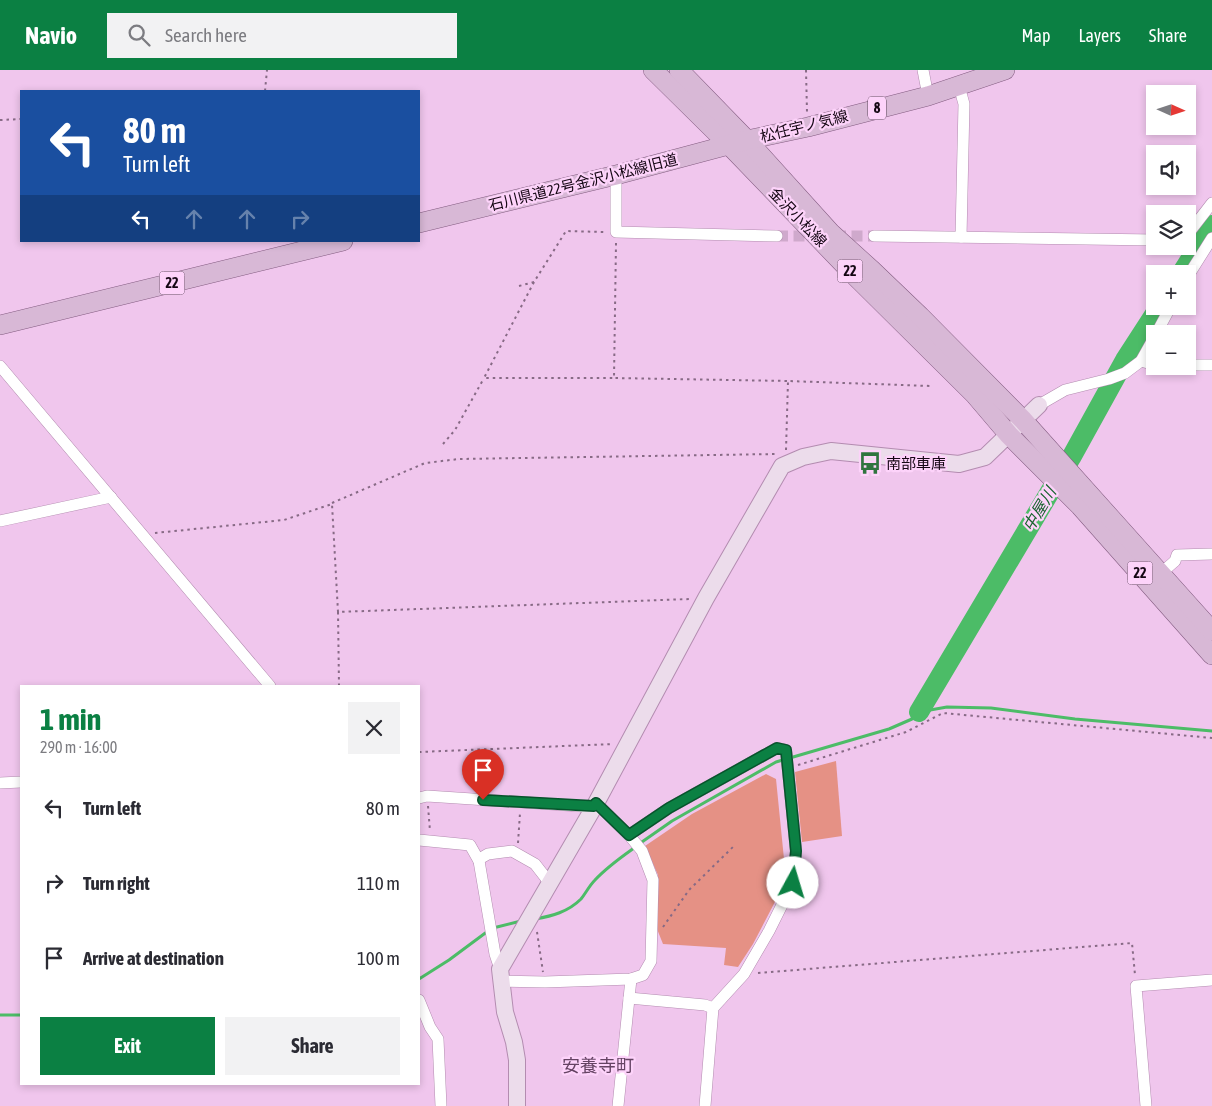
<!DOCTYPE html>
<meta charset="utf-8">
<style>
:root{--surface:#fff;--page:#f2f2f3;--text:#2b2b33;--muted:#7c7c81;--accent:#0b8043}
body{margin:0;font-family:"Asap Condensed","Noto Sans JP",sans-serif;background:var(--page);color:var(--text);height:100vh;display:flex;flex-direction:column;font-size:19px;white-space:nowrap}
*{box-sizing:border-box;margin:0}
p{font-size:16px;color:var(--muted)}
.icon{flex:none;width:28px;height:28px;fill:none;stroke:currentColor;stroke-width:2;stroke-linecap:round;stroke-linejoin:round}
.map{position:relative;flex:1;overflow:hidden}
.drawer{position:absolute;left:20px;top:615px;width:400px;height:400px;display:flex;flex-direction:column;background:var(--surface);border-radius:0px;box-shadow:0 2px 8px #0003}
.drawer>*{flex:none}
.guide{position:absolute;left:20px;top:20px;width:400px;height:152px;border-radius:0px;box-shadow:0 2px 8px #0003;background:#1a4fa0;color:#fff;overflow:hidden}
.needle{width:32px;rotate:93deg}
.tools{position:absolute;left:1146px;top:15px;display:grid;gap:10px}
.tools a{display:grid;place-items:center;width:50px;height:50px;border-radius:0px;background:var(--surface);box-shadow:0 2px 8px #0003;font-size:25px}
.pin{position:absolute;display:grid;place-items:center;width:42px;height:42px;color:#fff;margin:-51px -21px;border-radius:50% 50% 50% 0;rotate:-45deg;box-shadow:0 0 5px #0007}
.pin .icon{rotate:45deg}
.me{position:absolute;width:55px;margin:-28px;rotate:6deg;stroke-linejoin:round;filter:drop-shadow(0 0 4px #0008)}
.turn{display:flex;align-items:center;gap:18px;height:105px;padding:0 20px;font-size:22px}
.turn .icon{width:65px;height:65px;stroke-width:2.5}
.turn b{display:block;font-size:35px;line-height:42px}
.lanes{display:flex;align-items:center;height:48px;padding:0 20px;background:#0003;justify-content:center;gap:25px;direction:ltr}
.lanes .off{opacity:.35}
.round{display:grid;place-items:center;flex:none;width:52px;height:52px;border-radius:0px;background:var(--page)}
.summary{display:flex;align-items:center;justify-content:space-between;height:85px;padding:0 20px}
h1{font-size:30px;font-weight:700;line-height:38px;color:var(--accent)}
.button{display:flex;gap:10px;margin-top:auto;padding:10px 20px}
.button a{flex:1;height:58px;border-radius:0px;background:var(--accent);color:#fff;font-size:20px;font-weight:700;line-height:58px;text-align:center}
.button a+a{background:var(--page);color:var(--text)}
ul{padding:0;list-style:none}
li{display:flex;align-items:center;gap:15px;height:75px;padding:0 20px}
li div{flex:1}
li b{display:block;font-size:19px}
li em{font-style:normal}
header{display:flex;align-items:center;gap:30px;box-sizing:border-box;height:70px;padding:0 25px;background:var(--accent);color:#fff}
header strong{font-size:24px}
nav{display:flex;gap:28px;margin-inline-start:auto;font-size:18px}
.search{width:350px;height:45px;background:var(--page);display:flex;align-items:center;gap:12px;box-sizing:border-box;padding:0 18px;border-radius:0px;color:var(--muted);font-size:19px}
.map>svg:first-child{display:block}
.green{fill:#e59185}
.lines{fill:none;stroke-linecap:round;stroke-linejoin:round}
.stream{stroke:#4cbc67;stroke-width:3}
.river{stroke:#4cbc67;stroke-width:20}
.street-tunnel{stroke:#cfa9cc;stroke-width:11;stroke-dasharray:11 5.5;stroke-linecap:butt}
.street-casing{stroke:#b38cb0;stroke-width:12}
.secondary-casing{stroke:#b38cb0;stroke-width:18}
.primary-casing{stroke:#835c81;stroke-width:20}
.path{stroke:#876a85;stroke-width:2;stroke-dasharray:2.5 4;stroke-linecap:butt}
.street{stroke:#fff;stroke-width:11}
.secondary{stroke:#ecdceb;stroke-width:16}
.primary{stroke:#d8b8d6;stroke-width:19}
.route-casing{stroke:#07532c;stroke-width:12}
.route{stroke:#0b8043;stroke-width:9}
.labels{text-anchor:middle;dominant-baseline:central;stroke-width:4.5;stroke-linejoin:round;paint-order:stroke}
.shield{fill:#fdd3fa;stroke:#5b4459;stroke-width:1}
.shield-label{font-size:14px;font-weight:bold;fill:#150714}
.street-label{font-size:15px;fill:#150714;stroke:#fdd3fa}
.poi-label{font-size:15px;fill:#150714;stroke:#fdd3fa;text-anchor:start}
.water-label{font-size:16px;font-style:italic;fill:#18642e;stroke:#fdd3fa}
.quarter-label{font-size:18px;fill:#654363;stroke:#fdd3fa}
</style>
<header>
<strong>Navio</strong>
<div class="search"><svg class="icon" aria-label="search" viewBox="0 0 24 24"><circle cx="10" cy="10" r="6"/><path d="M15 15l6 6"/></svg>Search here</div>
<nav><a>Map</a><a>Layers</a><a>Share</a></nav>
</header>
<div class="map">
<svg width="1212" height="1036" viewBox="0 0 1212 1036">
<rect width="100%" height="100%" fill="#f0c6ed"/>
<g class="green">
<path d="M836 691 842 766 802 772 795 702Z"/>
<path d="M766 704 776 709 784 789 777 828 753 874 738 897 724 895 726 878 663 874 657 859 658 805 645 776 692 744Z"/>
</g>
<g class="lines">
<g class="stream">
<path d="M639 774 672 751 776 692 889 659 912 649 919 642 947 637 991 638 1075 649 1212 661"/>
<path d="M535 849C552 846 568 842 581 829 586 823 589 816 595 810 607 797 620 788 634 778"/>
<path d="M493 858 521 851"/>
<path d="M419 909 449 890 488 861"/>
<path d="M0 945H21"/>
</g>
<g class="river">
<path d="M1181 204 1212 155"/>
<path d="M919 642 1051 420 1072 386 1125 290 1160 236"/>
</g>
<g class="street-tunnel">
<path d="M777 166H819"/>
<path d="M835 166H874"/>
</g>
<defs>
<g id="street">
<path d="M923 0 928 26"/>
<path d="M959 16 964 34 961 167"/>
<path d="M616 105V162L777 166"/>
<path d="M1188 164 1212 133"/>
<path d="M874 166 1155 170"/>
<path d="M1188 206 1212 168"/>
<path d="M1156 264 1171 236"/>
<path d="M1141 291 1155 295"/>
<path d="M1188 295H1212"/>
<path d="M0 296 270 616"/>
<path d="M1039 335 1065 320 1109 309 1125 303 1141 291 1155 266"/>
<path d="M0 451 111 427"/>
<path d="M1160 504 1175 491 1177 485 1212 484"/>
<path d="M0 713 21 712"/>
<path d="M419 728 427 726 594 737"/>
<path d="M629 765 669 738 777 678 786 680 796 781 793 813 769 861 744 904 713 938 705 1036"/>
<path d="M419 770 470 775 479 791 495 884 500 899"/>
<path d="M479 791 481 788 488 784 512 781 535 794 549 812"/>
<path d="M501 911 545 912 631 909 643 905 651 891 653 810 642 781 629 765 596 733"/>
<path d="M629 928 705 935 713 938"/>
<path d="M419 930 430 957 438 969 441 1036"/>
<path d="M618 1036 631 909"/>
<path d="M1146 1036 1136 916 1212 910"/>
</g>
<path id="secondary" d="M517 1036V990L514 972 505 942 500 899 594 737 706 528 782 396 803 387 831 381 959 394 985 387 1039 335"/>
<g id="primary">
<path d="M653 0 729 75 854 205 975 325 1009 365 1080 436 1212 585"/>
<path d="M679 0 747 70 831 163 873 201 920 246 1023 350 1212 561"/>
<path d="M419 153 616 105 747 70 808 57 928 26 1005 0"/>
<path d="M0 255 343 171"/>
</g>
</defs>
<use href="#street" class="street-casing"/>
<use href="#secondary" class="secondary-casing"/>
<use href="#primary" class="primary-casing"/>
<g class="path">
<path d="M806 0 807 42"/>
<path d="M265 21 267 0"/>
<path d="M0 50 21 49"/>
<path d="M616 173 614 308 788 311"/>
<path d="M534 212 484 308H614"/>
<path d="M519 216 534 212 566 161 604 162"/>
<path d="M443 374 455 360 484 308"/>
<path d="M786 380 788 311 931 316"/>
<path d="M332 433 425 393 459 389 776 384"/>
<path d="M155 463 284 450 332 434 338 542 690 529"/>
<path d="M338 542 339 616"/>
<path d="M419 682 613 674"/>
<path d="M798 695 906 662 943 643 1212 668"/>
<path d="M428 736 430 761"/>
<path d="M518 773 520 743"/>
<path d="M663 857 689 820 735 775"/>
<path d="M537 862 543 902"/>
<path d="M758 903 1132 873 1135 905"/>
</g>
<use href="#street" class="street"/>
<use href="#secondary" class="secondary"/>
<use href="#primary" class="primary"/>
</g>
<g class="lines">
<defs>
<path id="route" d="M483 730 594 736 596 733 629 765 669 738 777 678 786 680 796 781 793 813"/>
</defs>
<use href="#route" class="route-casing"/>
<use href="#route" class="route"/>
</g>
<defs>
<symbol id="bus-bare" viewBox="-9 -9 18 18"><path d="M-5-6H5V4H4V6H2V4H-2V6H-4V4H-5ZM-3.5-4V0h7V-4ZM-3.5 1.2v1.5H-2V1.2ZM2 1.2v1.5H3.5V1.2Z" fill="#2f743f" stroke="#fdd3fa" stroke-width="2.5" paint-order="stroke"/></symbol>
</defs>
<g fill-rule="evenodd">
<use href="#bus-bare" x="854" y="377" width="32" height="32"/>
</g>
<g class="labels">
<g class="shield">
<rect x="868" y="26.5" width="18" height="23" rx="4"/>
<rect x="837.5" y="189.5" width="25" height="23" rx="4"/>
<rect x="159.5" y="201.5" width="25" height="23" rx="4"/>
<rect x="1127.5" y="491.5" width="25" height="23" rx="4"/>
</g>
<g class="shield-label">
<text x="877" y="38">8</text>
<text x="850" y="201">22</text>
<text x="172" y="213">22</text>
<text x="1140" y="503">22</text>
</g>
<g class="street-label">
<text transform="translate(804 56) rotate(-14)">松任宇ノ気線</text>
<text transform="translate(583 112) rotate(-14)">石川県道22号金沢小松線旧道</text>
<text transform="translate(798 147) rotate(46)">金沢小松線</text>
</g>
<g class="poi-label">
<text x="886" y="393">南部車庫</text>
</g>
<g class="water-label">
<text transform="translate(1039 439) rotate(-59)">中屋川</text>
</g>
<g class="quarter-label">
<text x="598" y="995">安養寺町</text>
</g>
</g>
</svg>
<div class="tools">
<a><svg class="needle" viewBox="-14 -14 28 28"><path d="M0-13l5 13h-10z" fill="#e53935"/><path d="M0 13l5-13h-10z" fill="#7c7c81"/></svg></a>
<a><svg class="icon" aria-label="sound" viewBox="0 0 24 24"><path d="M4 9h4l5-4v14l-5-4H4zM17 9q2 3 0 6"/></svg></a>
<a><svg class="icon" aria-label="layers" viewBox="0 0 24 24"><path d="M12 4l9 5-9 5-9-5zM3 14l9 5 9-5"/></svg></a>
<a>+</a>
<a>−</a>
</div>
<div class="pin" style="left:483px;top:730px;background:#d93025"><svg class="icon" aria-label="arrive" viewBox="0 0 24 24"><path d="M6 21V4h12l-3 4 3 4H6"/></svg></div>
<svg class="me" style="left:793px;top:813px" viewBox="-20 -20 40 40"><circle r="19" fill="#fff"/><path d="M0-13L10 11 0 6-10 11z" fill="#0b8043"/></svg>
<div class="guide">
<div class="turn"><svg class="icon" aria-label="left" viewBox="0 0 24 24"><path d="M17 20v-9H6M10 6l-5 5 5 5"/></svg><div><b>80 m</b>Turn left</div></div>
<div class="lanes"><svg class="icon" aria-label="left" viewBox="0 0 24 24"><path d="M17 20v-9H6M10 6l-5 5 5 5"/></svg><svg class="icon off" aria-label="ahead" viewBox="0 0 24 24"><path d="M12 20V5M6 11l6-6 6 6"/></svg><svg class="icon off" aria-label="ahead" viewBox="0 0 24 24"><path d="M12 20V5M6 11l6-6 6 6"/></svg><svg class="icon off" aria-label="right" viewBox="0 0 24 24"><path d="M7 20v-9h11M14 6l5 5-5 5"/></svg></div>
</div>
<section class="drawer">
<div class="summary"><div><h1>1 min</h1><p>290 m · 16:00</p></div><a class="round"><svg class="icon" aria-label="close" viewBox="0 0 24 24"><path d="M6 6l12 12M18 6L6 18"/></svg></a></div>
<ul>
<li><svg class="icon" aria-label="left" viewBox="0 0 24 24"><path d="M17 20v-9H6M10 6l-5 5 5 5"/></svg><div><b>Turn left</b></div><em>80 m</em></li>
<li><svg class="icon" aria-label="right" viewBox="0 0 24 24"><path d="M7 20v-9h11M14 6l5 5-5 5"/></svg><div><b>Turn right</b></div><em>110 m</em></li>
<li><svg class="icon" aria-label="arrive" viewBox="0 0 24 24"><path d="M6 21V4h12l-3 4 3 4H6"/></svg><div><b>Arrive at destination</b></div><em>100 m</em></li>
</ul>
<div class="button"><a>Exit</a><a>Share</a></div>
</section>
</div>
